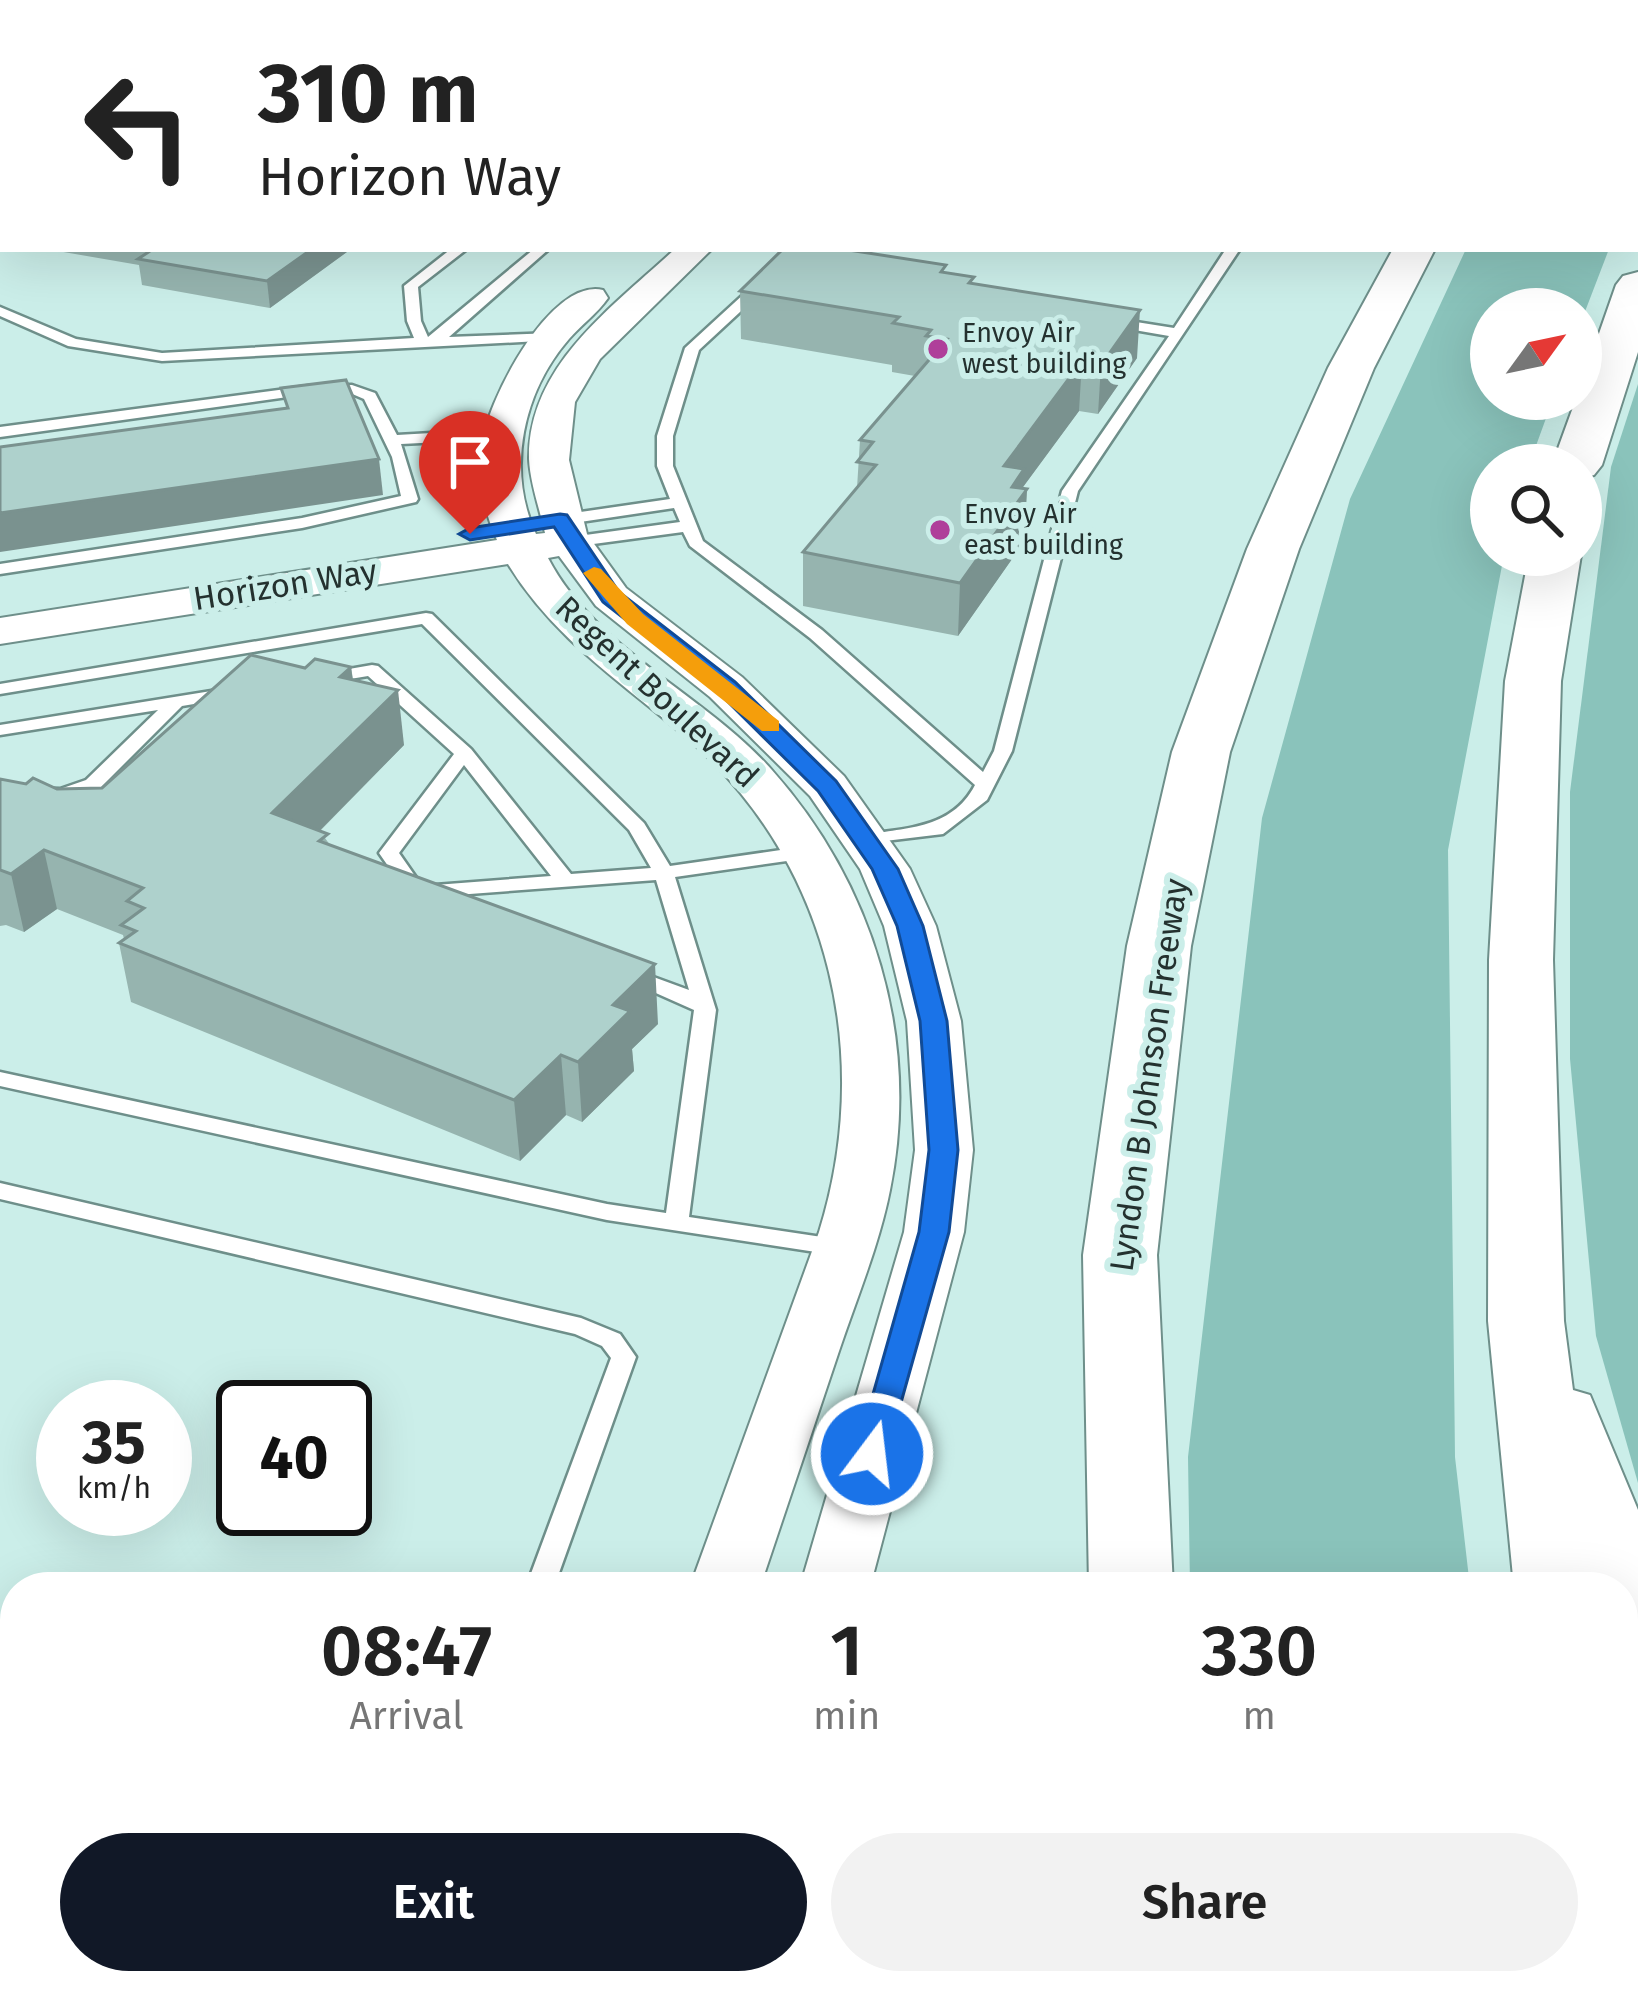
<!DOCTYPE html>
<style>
:root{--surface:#fff;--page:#f2f2f2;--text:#222;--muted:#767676;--accent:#111827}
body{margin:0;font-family:"Fira Sans",sans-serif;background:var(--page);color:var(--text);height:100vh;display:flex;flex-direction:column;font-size:45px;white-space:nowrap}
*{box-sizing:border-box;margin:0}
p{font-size:39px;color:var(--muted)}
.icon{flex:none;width:66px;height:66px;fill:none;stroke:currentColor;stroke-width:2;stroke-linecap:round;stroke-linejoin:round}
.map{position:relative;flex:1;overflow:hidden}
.sheet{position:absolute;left:0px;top:1572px;width:1638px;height:423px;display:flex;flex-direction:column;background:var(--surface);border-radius:48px 48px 0 0;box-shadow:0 12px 48px #0002}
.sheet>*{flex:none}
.banner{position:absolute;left:0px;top:0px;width:1638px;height:252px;box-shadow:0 12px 48px #0002;background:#fff;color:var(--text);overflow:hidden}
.needle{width:78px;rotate:57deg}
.tools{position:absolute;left:1470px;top:288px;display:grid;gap:24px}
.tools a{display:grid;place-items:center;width:132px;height:132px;border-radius:50%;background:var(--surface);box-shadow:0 12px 48px #0002;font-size:60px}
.speed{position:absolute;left:36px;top:1380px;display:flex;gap:24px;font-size:60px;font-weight:700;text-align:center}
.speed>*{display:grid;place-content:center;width:156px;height:156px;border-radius:50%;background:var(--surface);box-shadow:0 12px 48px #0002;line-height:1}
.speed small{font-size:30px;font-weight:400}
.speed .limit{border:6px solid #111;border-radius:18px;background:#fff;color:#111}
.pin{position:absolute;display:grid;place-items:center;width:102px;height:102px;color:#fff;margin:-123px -51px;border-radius:50% 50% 50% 0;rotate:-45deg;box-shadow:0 0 12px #0007}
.pin .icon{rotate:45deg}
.me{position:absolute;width:132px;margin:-66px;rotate:15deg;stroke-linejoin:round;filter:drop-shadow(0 0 9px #0008)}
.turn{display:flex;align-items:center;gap:42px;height:252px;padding:0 60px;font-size:54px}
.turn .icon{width:156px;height:156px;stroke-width:2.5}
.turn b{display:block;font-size:84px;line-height:102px}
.eta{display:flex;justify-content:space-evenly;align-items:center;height:204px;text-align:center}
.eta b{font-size:72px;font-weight:600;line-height:84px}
.cta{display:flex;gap:24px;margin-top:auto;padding:24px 60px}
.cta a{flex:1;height:138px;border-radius:72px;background:var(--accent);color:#fff;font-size:48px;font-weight:600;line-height:138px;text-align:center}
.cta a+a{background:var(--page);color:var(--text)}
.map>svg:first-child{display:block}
.green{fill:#8ac3bb}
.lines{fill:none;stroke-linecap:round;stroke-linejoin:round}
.service-casing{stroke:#6e8f8a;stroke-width:5}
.tertiary-casing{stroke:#6e8f8a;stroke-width:4}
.motorway-casing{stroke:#6e8f8a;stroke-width:4}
.service{fill:#fff;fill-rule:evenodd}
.tertiary{fill:#fff;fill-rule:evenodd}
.motorway{fill:#fff;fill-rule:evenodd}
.wall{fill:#96b4af}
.shaded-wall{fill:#7a928f}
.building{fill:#aed1cc;stroke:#7a928f;stroke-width:3}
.route{fill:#1a73e8;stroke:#114b97;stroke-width:3}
.slow{fill:#f59e0b}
.poi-dot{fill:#af3f9a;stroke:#cbeee9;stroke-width:4.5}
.labels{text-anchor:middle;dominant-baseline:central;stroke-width:12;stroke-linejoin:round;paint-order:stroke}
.far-poi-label{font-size:27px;fill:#24312f;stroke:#cbeee9;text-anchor:start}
.street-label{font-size:33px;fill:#24312f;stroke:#cbeee9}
</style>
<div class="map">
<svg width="1638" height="1993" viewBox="0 0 1638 1993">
<rect width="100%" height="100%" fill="#cbeee9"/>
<g class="green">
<path d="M1466 249H1609L1581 322V309H1491V399H1553L1529 465H1491V555H1504L1448 850 1455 1457 1470 1587H1190L1188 1457 1262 818 1350 499Z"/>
<path d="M1638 384V1483L1596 1336 1570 1059V792L1611 467Z"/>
<path d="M1194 1980H1512L1514 1993H1195Z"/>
</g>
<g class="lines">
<defs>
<g id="service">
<path d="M148 0 179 3H144Z"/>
<path d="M1037 0H1048L1050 3H1039Z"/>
<path d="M451 249H467L418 287 421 321 428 337 534 249H549L449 337 553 333 558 334V340L162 361 68 346 0 316V307L76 339 162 353 414 338 407 321 404 286Z"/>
<path d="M793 249H808L699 350 673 436V466L703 541 822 630 983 772 994 751 1062 491 1169 336 1111 326 1104 322 1111 318 1174 328 1226 249H1240L1078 491 1012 751 987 800 943 834 860 844 857 840 860 836C903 827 951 831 975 785L810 638 690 546 683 532 571 547 563 542 571 537 680 522 674 508 560 525 552 520 560 515 670 499 657 466V436L685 348Z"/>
<path d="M352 385 375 393 397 435 501 429 509 434 501 439 401 444 418 499 416 502 302 528 0 574V564L302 518 401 496 392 457 364 399 350 393 309 394 0 437V427L309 386Z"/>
<path d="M426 613 432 614 644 823 670 866 808 846 818 852 808 858 675 877 716 1010 689 1217 842 1240 850 1242 854 1248 850 1254 842 1256 607 1220 0 1086V1072L607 1204 666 1213 694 1010 622 978 619 974 629 968 689 990 656 880 416 898 409 896 379 853 454 754 368 676 326 683 317 678 326 673 372 665 378 666 471 749 571 874 651 868 629 830 422 624 0 694V684ZM464 765 551 876 422 886 399 853Z"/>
<path d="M230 688 236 689V697L182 706 100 788 62 801 0 799V787L60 789 86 780 158 710 0 735V725Z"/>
<path d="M0 1183 581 1318 620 1334 636 1357 554 1587H526L611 1358 602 1346 575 1334 0 1199Z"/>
<path d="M377 1980H409L404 1993H372Z"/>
</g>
<g id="tertiary">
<rect x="888" y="0" width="28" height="3"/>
<path d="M675 249H712L600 359 575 402 569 460 587 534 626 588 742 677 844 776 910 869 936 926 961 1021 973 1150 964 1232 870 1587H800L904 1232 915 1150 907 1021 884 926 860 869 810 796 710 697 596 606 559 556 548 558C595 649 704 694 771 769 873 883 921 1038 890 1190 879 1246 856 1300 838 1354 812 1432 786 1509 760 1587H690L819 1232C873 1060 832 871 697 747 630 687 556 643 508 564L0 644V618L497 540C484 512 478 480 481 449 485 404 550 277 603 290L608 298C597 314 581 325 569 339 523 392 506 470 536 534L545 533C540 510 530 483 529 459 528 365 613 307 675 249Z"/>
<path d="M562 1980H642L638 1993H558Z"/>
<path d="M695 1980H775L772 1993H692Z"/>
</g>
<g id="motorway">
<path d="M1393 249H1435L1374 368 1299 549 1230 752 1191 946 1157 1255 1173 1587H1089L1083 1255 1127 946 1172 752 1247 549 1328 368Z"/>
<path d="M1638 272V352L1602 465 1594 475 1581 479V465H1552L1576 399H1581V385L1616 285 1623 276Z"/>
<path d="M1529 555H1581L1561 681 1553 960 1564 1321 1573 1390 1590 1395 1638 1510V1655L1623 1650V1587H1514L1488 1321 1489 960 1505 681Z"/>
<path d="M1623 1942 1638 1948V1993H1559L1557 1980H1623Z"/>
<path d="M1064 1980H1162L1157 1993H1059Z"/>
</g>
</defs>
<use href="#service" class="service-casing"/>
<use href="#tertiary" class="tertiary-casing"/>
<use href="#motorway" class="motorway-casing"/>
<use href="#service" class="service"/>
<use href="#tertiary" class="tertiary"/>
<use href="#motorway" class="motorway"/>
</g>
<g class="wall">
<path d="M3 64V242L0 241V66Z"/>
<path d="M46 249H351L270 308 142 285 139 265Z"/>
<path d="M946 273 1137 358 1098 414 1079 411 1023 487 1027 489 1024 542 958 636 803 606V552L857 488 860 440 915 376 892 372V365L741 339 740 291Z"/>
<path d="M351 667 353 679 404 745 320 831 330 845 658 1024 632 1049 634 1071 582 1122 566 1115 520 1161 131 1002 119 943 124 939 123 935 57 909 24 932 6 925 0 926V779L57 789 102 788 305 668Z"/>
</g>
<g class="shaded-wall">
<path d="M28 0H74L69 3H23Z"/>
<path d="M3 13V37L0 39V14Z"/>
<path d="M312 249H351L270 308 267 281Z"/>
<path d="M1140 310 1137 358 1098 414 1101 365Z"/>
<path d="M1082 361 1079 411 1023 487V495L1027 489 1024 542 958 636 960 583 1004 466Z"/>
<path d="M379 459 383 495 0 552V513Z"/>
<path d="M351 667 358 722 340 677Z"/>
<path d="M398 690 404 745 281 870 272 813Z"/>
<path d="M44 850 57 909 24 932 11 874Z"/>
<path d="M655 964 658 1024 632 1049 634 1071 582 1122 578 1062 613 1005Z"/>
<path d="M561 1055 566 1115 520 1161 514 1100Z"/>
</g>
<g class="building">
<path d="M0 0H28L23 3H3V13L0 14Z"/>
<path d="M1116 0H1358L1355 3H1113Z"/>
<path d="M3 64V217L0 216V66Z"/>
<path d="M153 249H312L267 281 138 259Z"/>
<path d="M783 249H842L946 265 941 272 974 277 969 283 1140 310 1101 365 1082 361 1004 466 1024 469 1012 487 1027 489 960 583 803 552 876 465 857 462 873 442 860 440 947 339 926 336 931 330 893 323 899 317 740 291Z"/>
<path d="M346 380 379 459 0 513V447L288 408 281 388Z"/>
<path d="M251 655 305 668 315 659 351 667 340 677 398 690 272 813 328 834 319 841 655 964 613 1005 630 1011 578 1062 561 1055 514 1100 119 943 136 931 121 925 144 908 127 901 143 888 44 850 11 874 0 870V779L26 784 33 778 57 789 102 788Z"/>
</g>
<path class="route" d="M560 514 567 515 619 592 735 682 836 781 898 869 923 926 947 1021 958 1150 949 1232 884 1463 872 1466 861 1463 856 1454 919 1232 929 1150 920 1021 897 926 872 869 818 791 718 692 603 602 554 527 470 540 459 534 470 528Z"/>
<path class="slow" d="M594 567 601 569 643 614 779 721V731H762L627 624 583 573Z"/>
<g class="poi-dot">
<circle cx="938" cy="349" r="12"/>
<circle cx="940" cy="530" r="12"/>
</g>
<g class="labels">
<g class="far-poi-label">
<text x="962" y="333">Envoy Air<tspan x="962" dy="31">west building</tspan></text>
<text x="964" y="514">Envoy Air<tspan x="964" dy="31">east building</tspan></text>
</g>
<g class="street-label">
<text transform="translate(285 585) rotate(-9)">Horizon Way</text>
<text transform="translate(657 692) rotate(43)">Regent Boulevard</text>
<text transform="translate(1149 1075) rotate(-82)">Lyndon B Johnson Freeway</text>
</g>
</g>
</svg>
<div class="tools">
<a><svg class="needle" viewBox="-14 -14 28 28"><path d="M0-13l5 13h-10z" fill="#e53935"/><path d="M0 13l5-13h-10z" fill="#767676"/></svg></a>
<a><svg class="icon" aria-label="search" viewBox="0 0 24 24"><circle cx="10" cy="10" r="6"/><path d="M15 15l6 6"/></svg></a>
</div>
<div class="speed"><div>35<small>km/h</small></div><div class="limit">40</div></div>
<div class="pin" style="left:470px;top:534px;background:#d93025"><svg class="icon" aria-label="arrive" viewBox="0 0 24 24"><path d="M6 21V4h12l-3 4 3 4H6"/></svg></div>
<svg class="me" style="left:872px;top:1454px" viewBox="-20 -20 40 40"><circle r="17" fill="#1a73e8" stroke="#fff" stroke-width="3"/><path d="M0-11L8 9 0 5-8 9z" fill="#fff"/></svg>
<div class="banner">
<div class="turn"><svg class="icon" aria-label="left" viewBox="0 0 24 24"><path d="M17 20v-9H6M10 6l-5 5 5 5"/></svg><div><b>310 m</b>Horizon Way</div></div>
</div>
<section class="sheet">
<div class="eta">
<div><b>08:47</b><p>Arrival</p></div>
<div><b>1</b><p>min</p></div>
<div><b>330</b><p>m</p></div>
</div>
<div class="cta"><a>Exit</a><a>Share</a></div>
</section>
</div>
